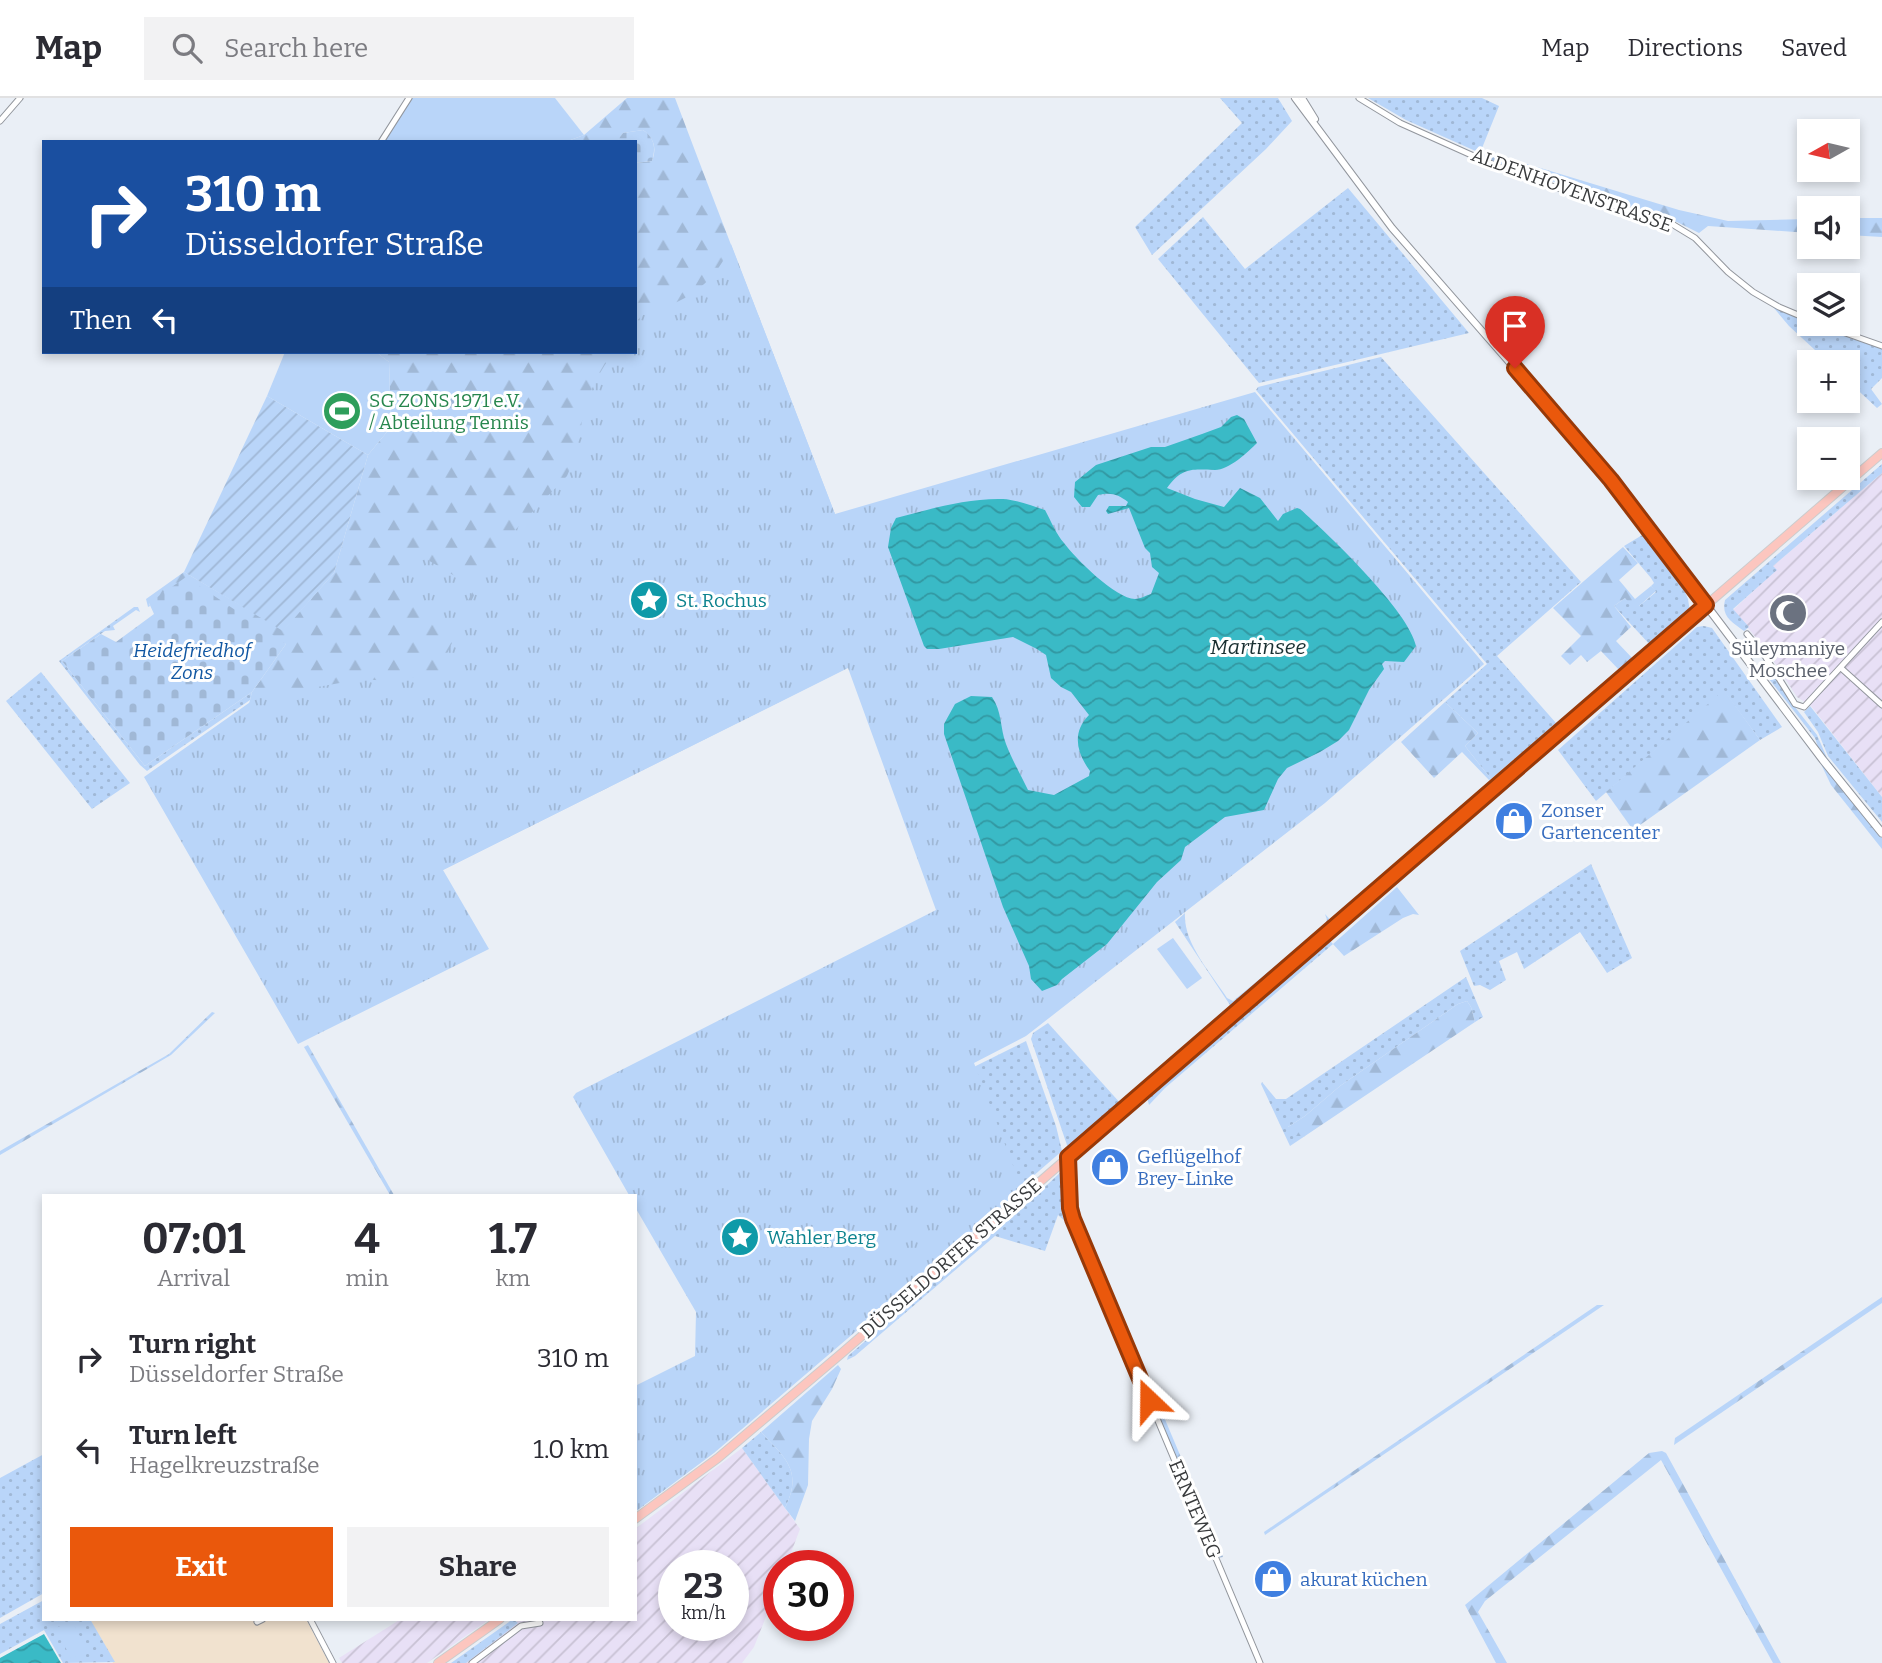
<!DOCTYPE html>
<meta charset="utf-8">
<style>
:root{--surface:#fff;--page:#f2f2f3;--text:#2b2b33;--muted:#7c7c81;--line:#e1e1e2;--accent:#ea580c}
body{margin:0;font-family:Bitter,serif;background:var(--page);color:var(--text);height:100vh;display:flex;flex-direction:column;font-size:26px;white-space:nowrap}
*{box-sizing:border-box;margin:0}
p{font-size:23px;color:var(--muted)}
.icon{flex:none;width:38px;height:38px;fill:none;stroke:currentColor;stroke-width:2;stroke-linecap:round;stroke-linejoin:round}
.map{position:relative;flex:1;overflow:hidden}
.sheet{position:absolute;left:42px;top:1096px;width:595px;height:427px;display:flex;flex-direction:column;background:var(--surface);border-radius:0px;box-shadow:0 4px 10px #0003}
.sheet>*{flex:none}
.guide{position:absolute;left:42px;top:42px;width:595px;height:214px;border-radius:0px;box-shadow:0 4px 10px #0003;background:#1a4fa0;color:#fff;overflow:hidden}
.needle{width:46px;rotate:262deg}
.fabs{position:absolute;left:1797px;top:21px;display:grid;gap:14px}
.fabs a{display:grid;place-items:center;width:63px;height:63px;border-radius:0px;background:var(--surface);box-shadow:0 4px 10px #0003;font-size:35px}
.speed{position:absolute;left:658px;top:1452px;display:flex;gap:14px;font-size:35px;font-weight:700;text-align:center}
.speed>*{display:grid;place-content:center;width:91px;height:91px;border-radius:50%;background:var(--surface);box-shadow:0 4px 10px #0003;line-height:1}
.speed small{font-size:18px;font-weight:400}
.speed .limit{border:10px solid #d22;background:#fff;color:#111}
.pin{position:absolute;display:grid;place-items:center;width:60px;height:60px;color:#fff;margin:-72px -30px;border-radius:50% 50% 50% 0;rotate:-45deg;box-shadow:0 0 7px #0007}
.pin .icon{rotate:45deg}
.me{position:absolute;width:77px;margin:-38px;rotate:337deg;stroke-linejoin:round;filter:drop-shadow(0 0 5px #0008)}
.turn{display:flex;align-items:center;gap:24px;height:147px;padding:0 28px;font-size:32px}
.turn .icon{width:91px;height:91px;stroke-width:2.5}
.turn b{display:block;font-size:49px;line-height:60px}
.then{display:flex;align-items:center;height:66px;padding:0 28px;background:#0003;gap:14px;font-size:26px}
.eta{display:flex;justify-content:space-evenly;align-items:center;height:119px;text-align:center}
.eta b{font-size:42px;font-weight:700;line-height:49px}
.action{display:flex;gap:14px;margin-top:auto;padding:14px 28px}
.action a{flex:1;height:80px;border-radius:0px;background:var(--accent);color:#fff;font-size:28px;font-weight:700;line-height:80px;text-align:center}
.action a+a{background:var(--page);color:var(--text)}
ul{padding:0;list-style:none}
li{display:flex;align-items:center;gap:21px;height:91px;padding:0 28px}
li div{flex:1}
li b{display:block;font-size:26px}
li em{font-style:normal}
header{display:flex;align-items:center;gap:42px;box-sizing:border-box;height:98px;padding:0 35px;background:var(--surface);border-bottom:2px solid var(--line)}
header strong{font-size:33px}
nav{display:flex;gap:38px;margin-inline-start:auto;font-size:24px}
.search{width:490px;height:63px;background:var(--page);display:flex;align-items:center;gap:18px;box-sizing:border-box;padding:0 24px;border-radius:0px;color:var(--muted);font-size:26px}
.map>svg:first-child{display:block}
.commercial{fill:#f1e2cf}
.industrial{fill:url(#industrial-furrows);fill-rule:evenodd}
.grass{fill:url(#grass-dots)}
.forest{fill:url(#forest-firs)}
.cemetery{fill:url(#cemetery-stones)}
.park{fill:url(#park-tufts)}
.garden{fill:url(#garden-furrows)}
.pitch{fill:#b9d5f9}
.water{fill:url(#water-waves)}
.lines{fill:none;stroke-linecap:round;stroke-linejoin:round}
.minor-casing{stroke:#92969d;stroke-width:7}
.tertiary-casing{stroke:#92969d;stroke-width:8}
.secondary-casing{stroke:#92969d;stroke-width:9}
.primary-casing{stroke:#cccccd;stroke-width:10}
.minor{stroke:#fff;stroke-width:5}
.tertiary{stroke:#fff;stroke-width:6}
.secondary{stroke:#fff;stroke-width:7}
.primary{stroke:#fcc6bf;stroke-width:8}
.route-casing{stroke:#983908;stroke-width:18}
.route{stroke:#ea580c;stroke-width:12}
.labels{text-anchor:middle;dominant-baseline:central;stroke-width:6;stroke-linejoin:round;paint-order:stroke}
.street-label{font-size:19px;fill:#393b3d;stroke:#fff}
.leisure-label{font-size:19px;fill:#27864d;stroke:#fff;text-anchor:start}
.culture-label{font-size:19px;fill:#0d838f;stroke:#fff;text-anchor:start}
.worship-label{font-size:19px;fill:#5b616d;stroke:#fff}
.park-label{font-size:19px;font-style:italic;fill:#1157a2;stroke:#fff}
.shop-label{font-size:19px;fill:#366cbe;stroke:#fff;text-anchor:start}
.water-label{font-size:21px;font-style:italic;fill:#192f31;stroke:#fff}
</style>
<header>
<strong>Map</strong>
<div class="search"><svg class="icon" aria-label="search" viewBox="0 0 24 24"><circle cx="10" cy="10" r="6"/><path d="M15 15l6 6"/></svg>Search here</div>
<nav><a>Map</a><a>Directions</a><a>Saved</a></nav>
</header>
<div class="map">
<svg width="1882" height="1565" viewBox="0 0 1882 1565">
<defs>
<pattern id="industrial-furrows" width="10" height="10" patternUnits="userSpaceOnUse" patternTransform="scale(1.75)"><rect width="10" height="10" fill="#e8e0f6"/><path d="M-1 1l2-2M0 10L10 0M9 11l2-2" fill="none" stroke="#c8c1d4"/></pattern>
<pattern id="grass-dots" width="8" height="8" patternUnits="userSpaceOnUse" patternTransform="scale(1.75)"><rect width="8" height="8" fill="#b9d5f9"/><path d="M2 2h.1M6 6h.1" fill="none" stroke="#a0b8d6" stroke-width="1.8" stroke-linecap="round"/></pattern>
<pattern id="forest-firs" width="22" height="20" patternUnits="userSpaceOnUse" patternTransform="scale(1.75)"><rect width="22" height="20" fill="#b9d5f9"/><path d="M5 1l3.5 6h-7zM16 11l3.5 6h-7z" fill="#a0b8d6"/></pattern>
<pattern id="cemetery-stones" width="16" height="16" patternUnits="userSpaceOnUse" patternTransform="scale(1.75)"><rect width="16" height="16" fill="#b9d5f9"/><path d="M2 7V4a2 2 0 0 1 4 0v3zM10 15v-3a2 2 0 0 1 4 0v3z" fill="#a0b8d6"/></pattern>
<pattern id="park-tufts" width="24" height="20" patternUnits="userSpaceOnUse" patternTransform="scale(1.75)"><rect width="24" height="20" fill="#b9d5f9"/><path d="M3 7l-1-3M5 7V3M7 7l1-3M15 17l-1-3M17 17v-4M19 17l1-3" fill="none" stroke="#a0b8d6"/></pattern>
<pattern id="garden-furrows" width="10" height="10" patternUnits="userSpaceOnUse" patternTransform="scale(1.75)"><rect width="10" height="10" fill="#b9d5f9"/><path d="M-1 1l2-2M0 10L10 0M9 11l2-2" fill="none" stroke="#a0b8d6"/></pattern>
<pattern id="water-waves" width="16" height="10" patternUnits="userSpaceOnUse" patternTransform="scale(1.75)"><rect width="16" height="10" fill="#3abac6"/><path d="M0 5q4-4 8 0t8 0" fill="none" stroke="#3298a2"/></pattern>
</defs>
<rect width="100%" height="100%" fill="#eaeff6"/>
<path class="commercial" d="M90 1521H255L258 1526 268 1521H306L329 1565H113Z"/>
<g class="industrial">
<path d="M1882 375V699L1811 608 1797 599 1767 553 1733 512 1776 472 1773 468Z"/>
<path d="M742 1350 800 1431 786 1468H779V1486L754 1549 742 1565H466L516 1526 517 1524 515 1521H635V1431ZM674 1468H733V1528H674Z"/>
<path d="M401 1521H490L427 1565H342L339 1560Z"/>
</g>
<g class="grass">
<path d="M1220 0H1278L1292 23 1266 51 1152 157 1135 129 1242 25Z"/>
<path d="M1368 0H1482L1499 8 1480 55 1406 22Z"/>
<path d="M1348 90 1469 235 1259 285 1158 161 1203 119 1245 171Z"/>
<path d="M1773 209 1810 226 1882 251V280L1871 291 1882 306 1877 310 1848 283V264H1828L1789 228Z"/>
<path d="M1381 259 1581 484 1497 558 1556 625 1491 681 1465 648 1478 635 1445 604 1487 566 1256 292 1258 289Z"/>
<path d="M1882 366V375L1773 468 1777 472 1733 511 1749 529 1744 533C1732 524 1721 519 1725 502Z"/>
<path d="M1644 436 1685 494 1688 501 1690 514 1652 549 1614 508 1625 500 1639 508 1656 494 1651 488 1654 485 1651 480 1624 448Z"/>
<path d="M134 509H138L140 514 136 512 113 528 115 532 105 533 62 563 145 668 252 594 250 602 147 673 140 667 59 563Z"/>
<path d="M1704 528 1712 530 1782 629 1760 642 1724 593 1596 703 1558 652 1697 529Z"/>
<path d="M1766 563 1791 604 1817 637 1827 660 1882 729 1819 652 1815 640 1759 568Z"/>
<path d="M41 574 130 685 92 711 6 603Z"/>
<path d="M1810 608 1882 699V724L1828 658 1818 634 1804 614Z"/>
<path d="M1591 766 1632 860 1607 875 1580 834 1524 871 1517 854 1499 863 1506 882 1490 892 1480 887 1474 888 1460 853Z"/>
<path d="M1185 815C1183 845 1211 875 1227 900L1233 903 1324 828 1327 822 1325 816 1333 825 1237 908 1230 907 1175 824Z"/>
<path d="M1329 842 1333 846 1165 990 1149 1007 1147 999Z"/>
<path d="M1466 879 1483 919 1475 924 1471 909 1467 903 1458 906 1340 988 1305 1018 1288 1029 1295 1038H1305L1290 1048 1261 986 1262 984 1276 1001H1286Z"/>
<path d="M1048 925 1122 1007 1069 1053 1031 941 1033 935Z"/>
<path d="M1026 943 1056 1028 1062 1053 873 1217 819 1046Z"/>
<path d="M1064 1071 1067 1075 1068 1112 1076 1133 1058 1117 1045 1153 995 1138 855 1258 847 1262 848 1258 1010 1117 1016 1116Z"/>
<path d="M761 1334C786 1361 803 1373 785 1410L742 1350Z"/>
<path d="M44 1356V1495L0 1520V1380Z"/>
<path d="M44 1502V1521H90L115 1564 63 1565 44 1532 0 1556V1526Z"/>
<path d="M513 1521 518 1525 466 1565H451Z"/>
</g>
<g class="forest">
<path d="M627 0H675C744 184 818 366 885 551L257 865 249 606 252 594 286 546 149 505 150 508 148 509 146 501 184 474 283 532 334 475 368 357 391 329 389 264 376 254H635V65L652 63C657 50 654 40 643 32L623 35 617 44H565L584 37Z"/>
<path d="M1487 51 1501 58 1679 112 1728 123 1809 121V135L1708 128 1699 135 1677 124 1481 60Z"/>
<path d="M1848 120H1882V139L1848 137Z"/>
<path d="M1623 449 1638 465 1619 482 1635 501 1651 488 1656 493 1639 508 1642 512 1638 515 1625 500 1614 508 1631 529 1616 543 1635 563 1621 574 1601 553 1587 564 1581 557 1570 567 1561 558 1581 538 1553 510Z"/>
<path d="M1724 592 1760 642 1633 732 1606 694Z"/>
<path d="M1445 604 1478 635 1465 648 1491 681 1489 682 1462 654 1434 680 1401 644Z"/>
<path d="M1820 664 1882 740V751L1831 687Z"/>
<path d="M1397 789 1419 817 1413 816 1403 820 1344 858 1333 846Z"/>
<path d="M1467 903 1471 909 1475 924 1305 1038H1295L1286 1034 1288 1029 1305 1018 1340 988 1458 906Z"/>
<path d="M212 914 215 915 171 957 0 1057V1053L169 956Z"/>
<path d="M308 947 394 1097H390L304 949Z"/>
<path d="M1077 1115 1094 1153 1223 1459 1217 1460 1074 1119V1116Z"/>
<path d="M1882 1199V1205L1674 1347 1675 1340Z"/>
<path d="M1597 1207H1604L1265 1437 1264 1434Z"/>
<path d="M838 1267 841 1271 832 1291 812 1323 809 1341 808 1387 795 1423 785 1410C803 1373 786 1361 761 1334Z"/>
<path d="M1662 1353 1666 1355 1781 1565H1773L1661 1362 1485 1503 1478 1514 1507 1565H1496L1465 1507 1649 1355Z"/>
</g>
<g class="cemetery">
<path d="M643 32C655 40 656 50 652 63L635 65V44L617 43 623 35Z"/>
<path d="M186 479 286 546 252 594 145 668 62 563 101 536 116 544 154 516 149 505Z"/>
</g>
<g class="park">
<path d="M731 146 835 416 1255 294 1484 566 1325 705 1026 938 974 965 1022 1091 714 1355 635 1414V1288L695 1258 696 1214 635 1109V1097H629L573 999 576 995 936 812 848 570 443 772 489 851 298 946 144 679 256 600 362 581 388 583 435 576 445 571V560L494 454 567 378C577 357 579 336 584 314 589 293 601 271 614 254H635C635 245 632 229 638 222 646 211 665 209 677 204 702 193 722 171 731 146Z"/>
<path d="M411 452 475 490 449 537 389 481Z"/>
</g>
<path class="garden" d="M267 298 368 357 334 475 283 533 184 474Z"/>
<g class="pitch">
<path d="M412 0H555L584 37 565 44H384Z"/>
<path d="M285 254H376L389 264 391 329 368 357 267 298Z"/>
<path d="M1173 840 1202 880 1187 891 1157 851Z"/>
<path d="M72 1522 87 1553 71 1561 56 1530Z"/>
</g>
<g class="water">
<path d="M1237 317 1244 321 1257 345C1248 354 1229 372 1215 372 1192 371 1182 369 1167 390L1195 401 1224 409 1240 390 1260 400 1278 423 1283 416 1297 410 1300 411C1329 437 1409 513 1416 548L1404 564 1385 563 1382 566 1384 571 1369 592 1349 632 1338 643 1320 654 1287 670 1278 681 1264 712 1225 719 1185 749 1181 762 1157 784 1107 846 1062 881 1057 887 1042 893 1031 881 1029 868 1003 809 944 636V626L955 606 971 598 992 599C1002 613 1000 630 1006 646 1012 662 1021 677 1028 692L1054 697 1089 678 1090 673C1076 654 1072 634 1089 617L1071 594 1061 589 1051 580 1046 557 1037 551 1013 539 939 551H927L924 548 888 449 891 430 896 420C931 411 966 400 1003 401 1017 402 1032 408 1045 412 1051 423 1056 436 1064 445 1075 460 1116 501 1135 501 1140 501 1147 497 1151 496L1159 475 1152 469 1150 455 1145 450 1129 410 1108 416 1106 413 1109 408H1126L1128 404C1118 396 1111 394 1098 397L1090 409H1082L1074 399 1075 384 1096 367 1151 349H1165L1202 336 1221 329 1231 319Z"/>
<path d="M44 1536 61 1565H0V1560Z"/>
</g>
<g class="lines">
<defs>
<g id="minor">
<path d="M1359 0 1400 25 1496 68 1542 85 1672 126 1695 140 1728 174 1753 194 1779 209 1810 222"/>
<path d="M0 23 20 0"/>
<path d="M381 44 409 0"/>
<path d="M1820 226 1882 248"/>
<path d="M1747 536 1763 555 1795 606 1804 609 1882 524"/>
<path d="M1841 570 1882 607"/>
<path d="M1068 1059 1070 1110 1073 1121 1260 1565"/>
<path d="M310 1521 333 1565"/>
<path d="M257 1524 263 1521"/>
<path d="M472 1565 521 1528 540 1525"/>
</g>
<g id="tertiary">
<path d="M1295 0 1392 130 1586 352 1706 507"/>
<path d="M1302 0 1315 21"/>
</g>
<path id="secondary" d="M1706 507 1823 662 1882 735"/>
<g id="primary">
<path d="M635 1421 718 1360 842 1255 1882 355"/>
<path d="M438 1565 500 1521"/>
</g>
</defs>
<use href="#minor" class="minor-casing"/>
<use href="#tertiary" class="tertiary-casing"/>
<use href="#secondary" class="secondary-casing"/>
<use href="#primary" class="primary-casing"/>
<use href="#minor" class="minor"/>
<use href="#tertiary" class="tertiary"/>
<use href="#secondary" class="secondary"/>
<use href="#primary" class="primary"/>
</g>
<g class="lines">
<defs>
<path id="route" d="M1149 1302 1073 1121 1070 1110 1068 1059 1706 507 1611 382 1515 270"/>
</defs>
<use href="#route" class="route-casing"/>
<use href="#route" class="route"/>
</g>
<defs>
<symbol id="stadium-disc" viewBox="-11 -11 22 22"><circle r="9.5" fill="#2e9e5b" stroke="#fff"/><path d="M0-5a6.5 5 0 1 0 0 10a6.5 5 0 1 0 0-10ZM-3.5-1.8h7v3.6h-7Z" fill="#fff"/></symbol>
<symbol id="sight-disc" viewBox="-11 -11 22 22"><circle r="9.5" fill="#0f9aa8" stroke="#fff"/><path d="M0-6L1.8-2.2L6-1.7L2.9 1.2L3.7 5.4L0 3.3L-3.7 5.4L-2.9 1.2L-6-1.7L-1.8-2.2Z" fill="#fff"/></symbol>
<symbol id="mosque-disc" viewBox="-11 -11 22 22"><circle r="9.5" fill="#6b7280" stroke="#fff"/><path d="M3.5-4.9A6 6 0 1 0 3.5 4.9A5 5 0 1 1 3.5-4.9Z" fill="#fff"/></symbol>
<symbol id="shop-disc" viewBox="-11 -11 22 22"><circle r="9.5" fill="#3f7fe0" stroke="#fff"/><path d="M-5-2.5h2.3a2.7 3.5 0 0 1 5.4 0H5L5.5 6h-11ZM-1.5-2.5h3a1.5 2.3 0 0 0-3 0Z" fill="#fff"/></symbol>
</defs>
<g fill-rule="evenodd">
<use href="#stadium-disc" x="320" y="291" width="44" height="44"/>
<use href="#sight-disc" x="627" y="480" width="44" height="44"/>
<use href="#mosque-disc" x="1766" y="493" width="44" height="44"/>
<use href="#shop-disc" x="1492" y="701" width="44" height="44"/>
<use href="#shop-disc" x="1088" y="1047" width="44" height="44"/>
<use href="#sight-disc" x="718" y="1117" width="44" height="44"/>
<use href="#shop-disc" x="1251" y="1459" width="44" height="44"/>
</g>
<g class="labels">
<g class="street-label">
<text transform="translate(1572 92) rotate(20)">ALDENHOVENSTRASSE</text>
<text transform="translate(951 1160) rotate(-41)">DÜSSELDORFER STRASSE</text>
<text transform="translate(1195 1411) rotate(67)">ERNTEWEG</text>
</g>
<g class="leisure-label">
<text x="369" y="302">SG ZONS 1971 e.V.<tspan x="369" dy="22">/ Abteilung Tennis</tspan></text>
</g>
<g class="culture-label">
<text x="676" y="502">St. Rochus</text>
<text x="767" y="1139">Wahler Berg</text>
</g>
<g class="worship-label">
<text x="1788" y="550">Süleymaniye<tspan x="1788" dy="22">Moschee</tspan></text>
</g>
<g class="park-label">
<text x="192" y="552">Heidefriedhof<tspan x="192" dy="22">Zons</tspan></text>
</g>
<g class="shop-label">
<text x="1541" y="712">Zonser<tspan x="1541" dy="22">Gartencenter</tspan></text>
<text x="1137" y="1058">Geflügelhof<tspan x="1137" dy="22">Brey-Linke</tspan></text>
<text x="1300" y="1481">akurat küchen</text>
</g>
<g class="water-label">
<text x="1258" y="549">Martinsee</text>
</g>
</g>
</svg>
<div class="fabs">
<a><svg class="needle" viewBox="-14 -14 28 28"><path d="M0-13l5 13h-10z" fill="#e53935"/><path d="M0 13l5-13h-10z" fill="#7c7c81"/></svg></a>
<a><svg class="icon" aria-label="sound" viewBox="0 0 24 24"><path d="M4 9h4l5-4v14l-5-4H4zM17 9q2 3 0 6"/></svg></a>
<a><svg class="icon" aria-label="layers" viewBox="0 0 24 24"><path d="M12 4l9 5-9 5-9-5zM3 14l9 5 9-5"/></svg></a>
<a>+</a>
<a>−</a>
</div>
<div class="speed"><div>23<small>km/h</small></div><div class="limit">30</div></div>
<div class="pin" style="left:1515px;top:270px;background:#d93025"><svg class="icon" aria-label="arrive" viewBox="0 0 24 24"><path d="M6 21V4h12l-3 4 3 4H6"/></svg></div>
<svg class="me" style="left:1149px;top:1302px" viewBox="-20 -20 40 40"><path d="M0-17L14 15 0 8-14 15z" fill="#ea580c" stroke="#fff" stroke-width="4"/></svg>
<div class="guide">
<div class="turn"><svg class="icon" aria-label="right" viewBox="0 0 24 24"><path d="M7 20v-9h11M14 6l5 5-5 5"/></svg><div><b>310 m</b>Düsseldorfer Straße</div></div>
<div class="then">Then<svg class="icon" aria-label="left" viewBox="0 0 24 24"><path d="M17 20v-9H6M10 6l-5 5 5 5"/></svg></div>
</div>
<section class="sheet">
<div class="eta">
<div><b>07:01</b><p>Arrival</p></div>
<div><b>4</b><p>min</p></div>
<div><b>1.7</b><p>km</p></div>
</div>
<ul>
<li><svg class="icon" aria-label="right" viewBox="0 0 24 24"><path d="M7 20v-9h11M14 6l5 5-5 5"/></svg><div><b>Turn right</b><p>Düsseldorfer Straße</p></div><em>310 m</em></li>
<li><svg class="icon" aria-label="left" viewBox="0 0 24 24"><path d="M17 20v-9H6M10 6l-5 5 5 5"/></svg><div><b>Turn left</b><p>Hagelkreuzstraße</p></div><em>1.0 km</em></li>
</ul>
<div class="action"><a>Exit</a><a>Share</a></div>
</section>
</div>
